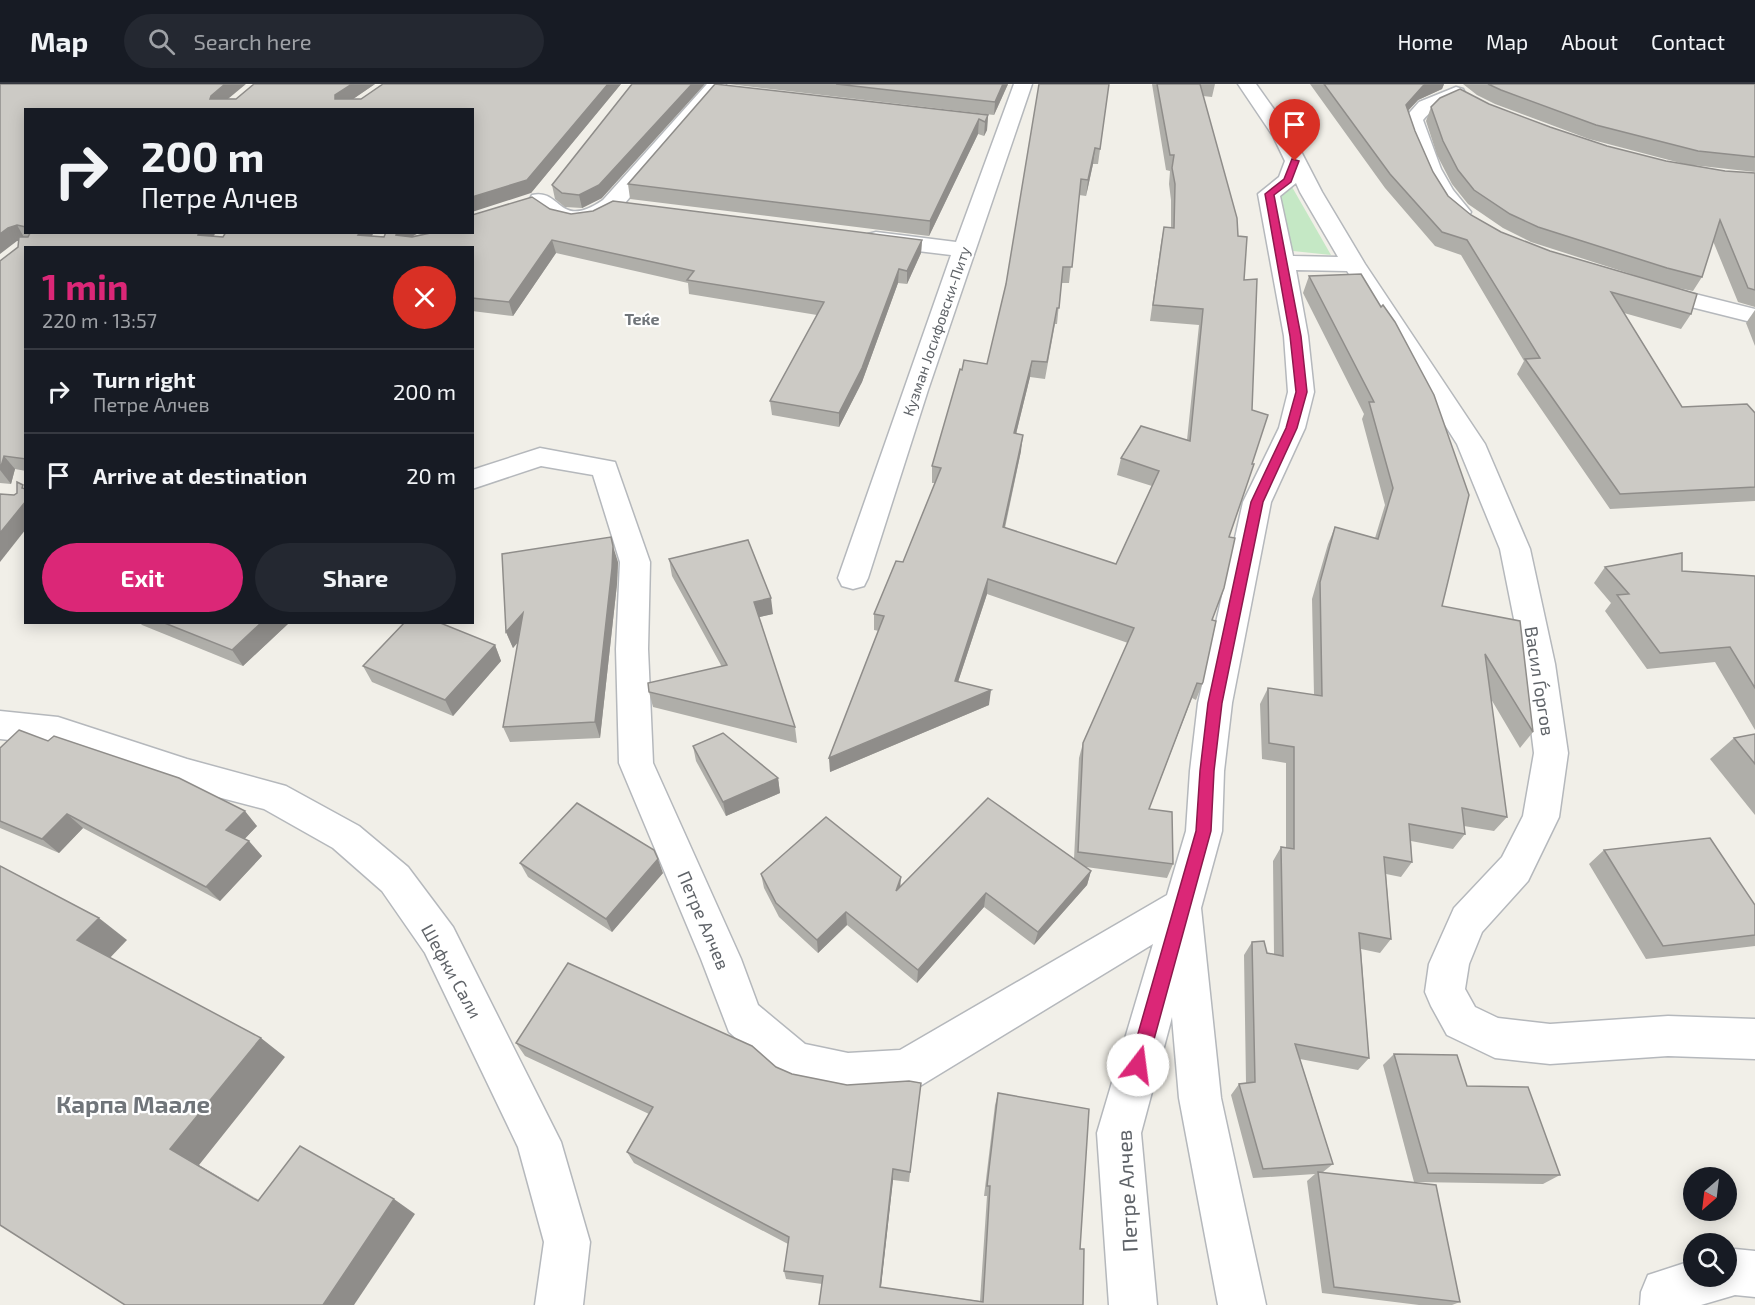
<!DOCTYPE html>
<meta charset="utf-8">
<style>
:root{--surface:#171b24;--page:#242831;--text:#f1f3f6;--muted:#9ea1a6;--line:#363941;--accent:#db2777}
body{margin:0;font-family:"Exo 2",sans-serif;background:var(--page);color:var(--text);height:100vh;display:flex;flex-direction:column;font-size:22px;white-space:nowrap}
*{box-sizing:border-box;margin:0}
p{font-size:20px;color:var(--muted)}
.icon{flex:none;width:33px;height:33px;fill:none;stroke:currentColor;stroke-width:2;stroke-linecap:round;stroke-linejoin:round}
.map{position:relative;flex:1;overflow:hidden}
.panel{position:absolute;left:24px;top:162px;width:450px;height:378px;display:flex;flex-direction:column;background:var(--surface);border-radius:0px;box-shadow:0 3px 15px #0003}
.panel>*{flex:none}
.banner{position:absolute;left:24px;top:24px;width:450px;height:126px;border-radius:0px;box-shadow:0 3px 15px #0003;background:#171b24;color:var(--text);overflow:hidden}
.needle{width:39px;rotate:208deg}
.fabs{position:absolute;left:1683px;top:1083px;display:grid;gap:12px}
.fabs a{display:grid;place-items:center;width:54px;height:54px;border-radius:50%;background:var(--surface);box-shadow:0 3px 15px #0003;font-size:30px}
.pin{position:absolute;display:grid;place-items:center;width:51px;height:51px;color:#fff;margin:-62px -26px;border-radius:50% 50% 50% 0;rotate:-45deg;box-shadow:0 0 6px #0007}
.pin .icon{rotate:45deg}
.me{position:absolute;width:66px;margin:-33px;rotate:15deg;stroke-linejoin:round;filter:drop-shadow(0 0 4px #0008)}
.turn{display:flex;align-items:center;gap:21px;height:126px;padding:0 18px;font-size:27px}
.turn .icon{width:78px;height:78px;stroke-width:2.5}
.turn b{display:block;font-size:42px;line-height:51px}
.round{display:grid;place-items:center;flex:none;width:63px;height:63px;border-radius:32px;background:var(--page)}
.overview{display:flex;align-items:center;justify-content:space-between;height:102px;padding:0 18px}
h1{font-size:36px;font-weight:700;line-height:45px;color:var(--accent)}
.button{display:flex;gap:12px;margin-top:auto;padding:12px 18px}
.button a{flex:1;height:69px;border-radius:36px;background:var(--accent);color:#fff;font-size:24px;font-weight:700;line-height:69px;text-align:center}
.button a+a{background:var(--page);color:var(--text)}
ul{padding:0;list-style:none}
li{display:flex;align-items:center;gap:18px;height:84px;padding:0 18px;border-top:2px solid var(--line)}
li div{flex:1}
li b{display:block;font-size:22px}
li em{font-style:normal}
header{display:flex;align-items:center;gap:36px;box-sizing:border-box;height:84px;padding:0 30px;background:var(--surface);border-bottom:2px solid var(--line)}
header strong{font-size:28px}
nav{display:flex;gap:33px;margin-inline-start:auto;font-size:21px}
.search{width:420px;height:54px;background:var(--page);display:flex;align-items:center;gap:15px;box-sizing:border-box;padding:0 21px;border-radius:33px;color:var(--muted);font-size:22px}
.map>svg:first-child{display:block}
.green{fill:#c5e8c5}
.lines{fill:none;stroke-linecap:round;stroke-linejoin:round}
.minor-casing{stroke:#b5b8bc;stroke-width:3}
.minor{fill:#fff;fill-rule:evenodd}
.wall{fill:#afaea9}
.shaded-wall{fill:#8f8d8a}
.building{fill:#cccac5;stroke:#8f8d8a;stroke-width:1.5}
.route{fill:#db2777;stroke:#8e194d;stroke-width:1.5}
.labels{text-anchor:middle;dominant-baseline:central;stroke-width:4.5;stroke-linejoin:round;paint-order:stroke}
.far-street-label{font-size:15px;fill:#5f6368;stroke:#fff}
.far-neighbourhood-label{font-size:16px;font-weight:bold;fill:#70757a;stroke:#fff}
.street-label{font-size:18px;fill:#5f6368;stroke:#fff}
.near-street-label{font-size:21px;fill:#5f6368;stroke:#fff}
.near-neighbourhood-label{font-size:24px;font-weight:bold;fill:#70757a;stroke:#fff}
</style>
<header>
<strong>Map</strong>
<div class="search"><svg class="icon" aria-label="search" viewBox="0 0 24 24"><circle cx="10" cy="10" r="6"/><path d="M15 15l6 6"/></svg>Search here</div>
<nav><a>Home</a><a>Map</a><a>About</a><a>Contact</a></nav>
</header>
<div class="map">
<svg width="1755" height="1221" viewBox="0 0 1755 1221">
<rect width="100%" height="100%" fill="#f1efe8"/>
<path class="green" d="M1288 96 1331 171 1293 167 1276 140 1269 110Z"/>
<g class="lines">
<defs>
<g id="minor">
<path d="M707 0H726L619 126C589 145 551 148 529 116L532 111C562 104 558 147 603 116Z"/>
<path d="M1014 0H1032L928 306 868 494 864 502 853 505 842 502 838 494 951 171 876 162 868 160 865 155 868 150 876 148 956 158Z"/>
<path d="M1238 0H1256L1293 52 1322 108 1365 180 1485 360 1530 465 1555 580 1568 669 1559 733 1528 797 1482 848 1469 880 1465 905 1475 923 1498 934 1550 940 1668 932 1755 935V975L1668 972 1550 980 1495 974 1447 951 1431 922 1425 908 1429 880 1454 824 1502 773 1523 732 1534 669 1523 580 1500 465 1457 360 1347 187 1296 186 1308 252 1314 308 1305 344 1271 418 1232 619 1224 687 1222 747 1201 824 1221 1014 1266 1221H1218L1179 1014 1172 933 1141 1049 1157 1221H1109L1097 1049 1153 860 920 1002 905 1008 848 1011 795 1000 780 994 729 948 701 875 619 679 616 565 620 478 593 391 541 382 472 405V386L540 364 615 378 650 478 648 565 653 679 741 875 758 921 805 960 848 969 900 966 1167 811 1186 747 1190 687 1198 619 1243 418 1279 344 1288 308 1284 252 1258 110 1279 93 1285 77 1273 52ZM1296 99 1300 108 1338 173 1293 172 1280 112Z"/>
<path d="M1456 3 1463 5 1465 9C1458 19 1435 20 1423 36L1441 85 1453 106 1471 128 1468 133 1460 134 1452 133C1427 104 1414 72 1403 36L1419 18Z"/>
<path d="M1651 199 1755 225V239L1643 211 1639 206 1643 201Z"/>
<path d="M0 627 58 633 187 675 286 702 359 742 408 783 453 843 561 1058 590 1158 583 1221H535L544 1158 518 1063 425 869 382 807 333 764 264 725 187 705 58 661 0 655Z"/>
<path d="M1735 1165 1755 1167V1213L1735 1211 1701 1221H1640L1641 1208 1648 1191 1694 1176V1192H1726V1167Z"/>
</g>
</defs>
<use href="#minor" class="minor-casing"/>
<use href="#minor" class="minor"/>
</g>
<g class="wall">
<path d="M0 0 236 15 254 0H375L353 15H361L383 0H621L531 109 26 26V148H216L214 152 223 153 226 148H374L372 152H413L550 125 571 130 922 156 921 169 907 200 898 199 862 298 839 343 772 331 770 317 817 231 689 210 688 199 556 169 513 232 472 227V164H26V387L15 385 11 400 0 399V177L18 163 19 157H17Z"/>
<path d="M728 0H1008L994 31Z"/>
<path d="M1109 0 1098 80H1093L1086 112 1079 111 1069 199H1061L1057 240H1055L1045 295 1030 293 1016 350 1021 367 1005 444 1116 480 1152 402 1117 391 1121 374 1187 356 1199 241 1150 237 1161 159 1164 143 1171 144V116L1169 100 1170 87 1166 86 1152 0H1215L1212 13 1203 12 1238 152 1244 196 1229 453 1212 536 1203 598 1196 616 1192 614 1149 725 1173 780 1167 794 1086 783 1091 787 1087 801 1034 861 984 823 917 899 847 841 818 869 779 833 764 804 761 790 901 803 1074 775 1079 674 1083 659 1128 559 987 510 958 598 989 621 830 688 879 547 874 546V530L903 478 935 399H932V382L962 286 987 280Z"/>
<path d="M1310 0H1444L1442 5 1418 16 1408 27 1415 47 1433 88 1448 112 1471 131 1501 148 1550 167 1637 192 1531 158 1503 144 1468 120 1452 100 1437 71 1426 37 1431 23 1489 20 1550 43 1607 62 1666 77 1688 81 1589 55 1495 20 1477 11 1463 0H1755V88L1692 81 1725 87 1755 89V223L1738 218 1713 157 1702 193 1693 207 1673 203 1691 230 1681 245 1624 229 1682 323 1755 329V417L1610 425 1517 290 1524 277 1461 171 1435 162 1385 104Z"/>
<path d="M988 31 987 46 984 52 978 50 929 152 630 115 628 100Z"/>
<path d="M552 101 602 114 582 124 565 123 555 115Z"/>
<path d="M1361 190 1442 522 1520 537 1533 648 1520 664 1491 615 1507 733 1494 747 1464 742 1465 750 1453 765 1411 757 1412 778 1401 793 1386 790 1391 855 1380 869 1361 865 1369 974 1358 986 1300 975 1333 1080 1323 1088 1460 1218 1452 1221H1419L1322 1209 1307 1097 1315 1090 1253 1094 1231 1011 1239 1000 1246 999 1244 871 1252 858 1267 869 1274 870 1273 777 1281 763 1286 764V679L1262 675 1260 620 1268 604 1314 611 1312 515 1328 460 1335 443 1375 454 1385 421 1362 335 1364 330 1303 209 1309 192Z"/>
<path d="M1755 226V262L1746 239Z"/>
<path d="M669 475 773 530 759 533 795 643 797 659 653 623 649 608 722 583 672 492Z"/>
<path d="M618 478 617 500 600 654 510 658 503 643 518 558 513 564 506 548Z"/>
<path d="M1605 483 1755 492V646L1715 578 1647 585 1605 527 1611 519 1594 499Z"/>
<path d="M139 538H290L243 582 142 541Z"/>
<path d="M495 561 501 577 453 632 372 598 363 582Z"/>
<path d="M1755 650V731L1710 675 1734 654Z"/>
<path d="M693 662 778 694 780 709 726 732 696 677Z"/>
<path d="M0 664 257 742 244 755 262 772 220 817 83 744 59 769 0 744Z"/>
<path d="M1604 766 1755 821V862L1646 875 1589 780Z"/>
<path d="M520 779 663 789 612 848 528 793Z"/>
<path d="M516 959 776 983 792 990 847 1001 921 999 909 1098 893 1096 881 1203 980 1217 987 1112H984L995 1021 998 1009 1080 1165 1083 1221H819L822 1200 786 1195 784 1187 788 1160 634 1079 627 1068 649 1030 525 972Z"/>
<path d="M1394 970 1467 1002 1560 1091 1543 1100 1414 1098 1383 981Z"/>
</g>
<g class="shaded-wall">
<path d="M225 0H246L217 24 210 15 211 12Z"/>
<path d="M352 0H375L340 24 335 15V11Z"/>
<path d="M608 0H621L531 109 472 128V113Z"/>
<path d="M692 0H705L602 114 582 124 579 111Z"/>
<path d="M1003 0H1008L994 31 995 18Z"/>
<path d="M1428 0H1444L1442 5 1418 16 1401 34 1406 21 1423 2Z"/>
<path d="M988 31 987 46 984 52 985 38Z"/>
<path d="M979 35 978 50 929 152 930 137Z"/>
<path d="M1095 64 1093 80 1086 112 1088 96Z"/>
<path d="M17 141 25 155 17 157 0 170V150L8 144Z"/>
<path d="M199 148H216L205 164 198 151Z"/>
<path d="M360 148H374L364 164 358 151Z"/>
<path d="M397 148H420L405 157 396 151Z"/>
<path d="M552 156 556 169 513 232 509 218Z"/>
<path d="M922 156 921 169 907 200V187Z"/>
<path d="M899 185 898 199 862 298 839 343V329Z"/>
<path d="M1032 277 1030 293 1012 366 1014 349Z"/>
<path d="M1023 351 1021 367 1001 459 1003 443Z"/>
<path d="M4 372 15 385 11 400 0 386Z"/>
<path d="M26 417V445L0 478V449Z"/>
<path d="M613 462 618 478 617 500 600 654 595 638Z"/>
<path d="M988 495 987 510 953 613 955 597Z"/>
<path d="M771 514 773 530 756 534 754 518Z"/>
<path d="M523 529 529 545 513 564 506 548Z"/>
<path d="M262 538H290L243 582 232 566Z"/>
<path d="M495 561 501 577 453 632 445 616Z"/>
<path d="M991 606 989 621 830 688 829 674Z"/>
<path d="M778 694 780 709 726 732 723 718Z"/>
<path d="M245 727 257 742 239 761 226 746Z"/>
<path d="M67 730 83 744 59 769 42 755Z"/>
<path d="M249 757 262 772 220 817 206 803Z"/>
<path d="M658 775 663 789 612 848 606 835Z"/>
<path d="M1091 787 1087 801 1034 861 1038 848Z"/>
<path d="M901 793 900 807H896Z"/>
<path d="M986 809 984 823 917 899 918 886Z"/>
<path d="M846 828 847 841 818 869 817 856Z"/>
<path d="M99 834 127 856 106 878 77 856Z"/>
<path d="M261 954 285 973 199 1081 284 1131 170 1065Z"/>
<path d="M893 1085V1096L880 1211V1203Z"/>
<path d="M394 1115 415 1130 354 1221H323Z"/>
</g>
<g class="building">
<path d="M0 0H225L211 12 210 15H236L254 0H352L335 11V15H361L383 0H608L527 96 472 113V26H26V143L17 141 8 144 0 150Z"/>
<path d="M632 0H692L599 101 579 111 562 109 552 101Z"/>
<path d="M715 0 988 31 985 38 979 35 930 137 628 100Z"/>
<path d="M836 0H1003L995 18Z"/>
<path d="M1039 0H1109L1100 65 1095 64 1088 96 1081 95 1072 183H1063L1059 224H1057L1047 278 1032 277 1014 349 1023 351 1003 443 1116 480 1159 387 1121 374 1141 342 1190 357 1203 225 1153 221 1164 143 1174 144 1175 100 1172 84 1174 71H1170L1157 0H1200L1237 134 1238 152 1247 153 1244 196 1257 195 1252 326 1268 331 1252 380H1254L1229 453 1235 454 1224 504 1212 536 1216 537 1203 598 1202 600 1197 599 1149 725 1172 728 1173 780 1078 768 1083 659 1134 544 988 495 955 597 991 606 829 674 884 532 874 530 896 477 903 478 941 384 932 382 960 285 962 286 964 276 987 280 1006 200Z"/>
<path d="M1324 0H1428L1423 2 1406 21 1415 47 1433 88 1448 112 1471 131 1501 148 1550 167 1697 210 1691 230 1611 208 1682 323 1747 320 1755 329V403L1620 410 1525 275 1540 274 1467 156 1442 148 1390 90Z"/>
<path d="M1488 0H1755V73L1698 67 1596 41 1501 6Z"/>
<path d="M1460 5 1489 20 1550 43 1607 62 1666 77 1725 87 1755 89V206L1748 204 1720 136 1702 193 1667 184 1538 143 1510 130 1474 106 1458 86 1443 57 1431 23 1440 14Z"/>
<path d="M532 113 550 125 571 130 593 127 613 117 922 156 907 187 899 185 862 284 839 329 770 317 824 218 687 196 694 187 552 156 509 218 472 214V164H26V375L4 372 0 386V177L18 163 19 153H28L30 149V148H199L198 151 223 153 226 148H360L358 151 384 153 386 148H397L396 151 412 153 435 148H472V131Z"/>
<path d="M1361 190 1381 223 1383 221 1395 238 1434 311 1469 411 1442 522 1520 537 1533 648 1485 570 1507 733 1462 724 1465 750 1409 740 1412 778 1384 773 1391 855 1359 849 1369 974 1295 960 1333 1080 1263 1085 1239 1000 1255 998 1252 858 1264 857 1267 869 1283 872 1281 763 1294 765V663L1269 659 1268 604 1322 612 1320 498 1335 443 1378 455 1393 404 1369 318H1374L1309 192Z"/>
<path d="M17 398 23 401 22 404 26 405V417L0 449V410L14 411 17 409Z"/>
<path d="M611 453 613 462 612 484 595 638 503 643 523 529 506 548 502 470Z"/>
<path d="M748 456 771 514 754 518 795 643 649 608 648 599 727 581 669 475Z"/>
<path d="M1682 469V487L1755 492V604L1730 563 1660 569 1617 511 1629 510 1605 483Z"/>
<path d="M162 538H262L232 566Z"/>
<path d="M405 538H438L495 561 445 616 363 582Z"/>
<path d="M19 646 48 657 54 652 179 694 245 727 226 746 249 757 206 803 67 730 42 755 0 737V664Z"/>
<path d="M723 649 778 694 723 718 693 662Z"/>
<path d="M1755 650V680L1734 654Z"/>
<path d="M988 714 1091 787 1038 848 986 809 918 886 846 828 817 856 776 819 761 790 826 733 901 793 896 807Z"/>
<path d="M577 719 654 766 658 775 606 835 520 779Z"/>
<path d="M1710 754 1755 821V851L1663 862 1604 766Z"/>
<path d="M0 782 99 834 77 856 261 954 170 1065 258 1117 300 1062 394 1115 323 1221H125L0 1141Z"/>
<path d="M568 879 752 962 776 983 792 990 847 1001 909 997 921 999 910 1088 893 1085 880 1203 983 1218 990 1102H987L998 1009 1089 1025 1080 1165H1084L1083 1221H819L823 1192 784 1187 789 1153 627 1068 653 1023 516 959Z"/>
<path d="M1394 970 1457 971 1467 1002 1528 1003 1560 1091 1428 1089Z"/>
<path d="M1318 1088 1436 1101 1460 1218 1334 1203Z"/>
</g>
<path class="route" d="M1292 75 1299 77 1291 98 1274 111 1301 252 1307 308 1297 344 1263 418 1222 619 1214 687 1211 747 1147 981 1144 987 1138 990 1132 987 1129 981 1196 747 1200 687 1208 619 1251 418 1286 344 1296 308 1290 252 1265 110 1284 95Z"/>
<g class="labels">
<g class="far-street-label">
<text transform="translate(936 247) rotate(-71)">Кузман Јосифовски-Питу</text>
</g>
<g class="far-neighbourhood-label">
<text x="642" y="234">Теќе</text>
</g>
<g class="street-label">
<text transform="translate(1540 597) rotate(81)">Васил Ѓоргов</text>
<text transform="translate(704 836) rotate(67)">Петре Алчев</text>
<text transform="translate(452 887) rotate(61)">Шефки Сали</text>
</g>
<g class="near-street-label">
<text transform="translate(1126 1107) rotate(-93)">Петре Алчев</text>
</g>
<g class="near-neighbourhood-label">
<text x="133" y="1019">Карпа Маале</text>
</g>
</g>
</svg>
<div class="fabs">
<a><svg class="needle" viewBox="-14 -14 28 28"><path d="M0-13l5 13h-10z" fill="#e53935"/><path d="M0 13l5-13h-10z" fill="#9ea1a6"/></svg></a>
<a><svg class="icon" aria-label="search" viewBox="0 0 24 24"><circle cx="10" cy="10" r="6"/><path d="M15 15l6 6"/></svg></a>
</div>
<div class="pin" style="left:1295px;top:77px;background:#d93025"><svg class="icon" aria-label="arrive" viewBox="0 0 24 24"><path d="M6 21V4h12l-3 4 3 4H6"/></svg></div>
<svg class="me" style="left:1138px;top:981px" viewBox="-20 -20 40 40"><circle r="19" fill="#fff"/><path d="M0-13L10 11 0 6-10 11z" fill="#db2777"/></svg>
<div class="banner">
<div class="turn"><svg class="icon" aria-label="right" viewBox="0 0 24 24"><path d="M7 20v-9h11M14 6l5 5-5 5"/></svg><div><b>200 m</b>Петре Алчев</div></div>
</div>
<section class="panel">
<div class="overview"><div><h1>1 min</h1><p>220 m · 13:57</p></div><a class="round" style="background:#d93025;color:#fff"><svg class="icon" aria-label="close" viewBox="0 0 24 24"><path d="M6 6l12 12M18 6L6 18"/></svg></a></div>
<ul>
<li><svg class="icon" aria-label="right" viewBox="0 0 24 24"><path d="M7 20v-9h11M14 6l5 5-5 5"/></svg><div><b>Turn right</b><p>Петре Алчев</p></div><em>200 m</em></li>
<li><svg class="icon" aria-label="arrive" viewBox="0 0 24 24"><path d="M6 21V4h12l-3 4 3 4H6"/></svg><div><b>Arrive at destination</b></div><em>20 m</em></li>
</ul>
<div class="button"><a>Exit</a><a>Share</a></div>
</section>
</div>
